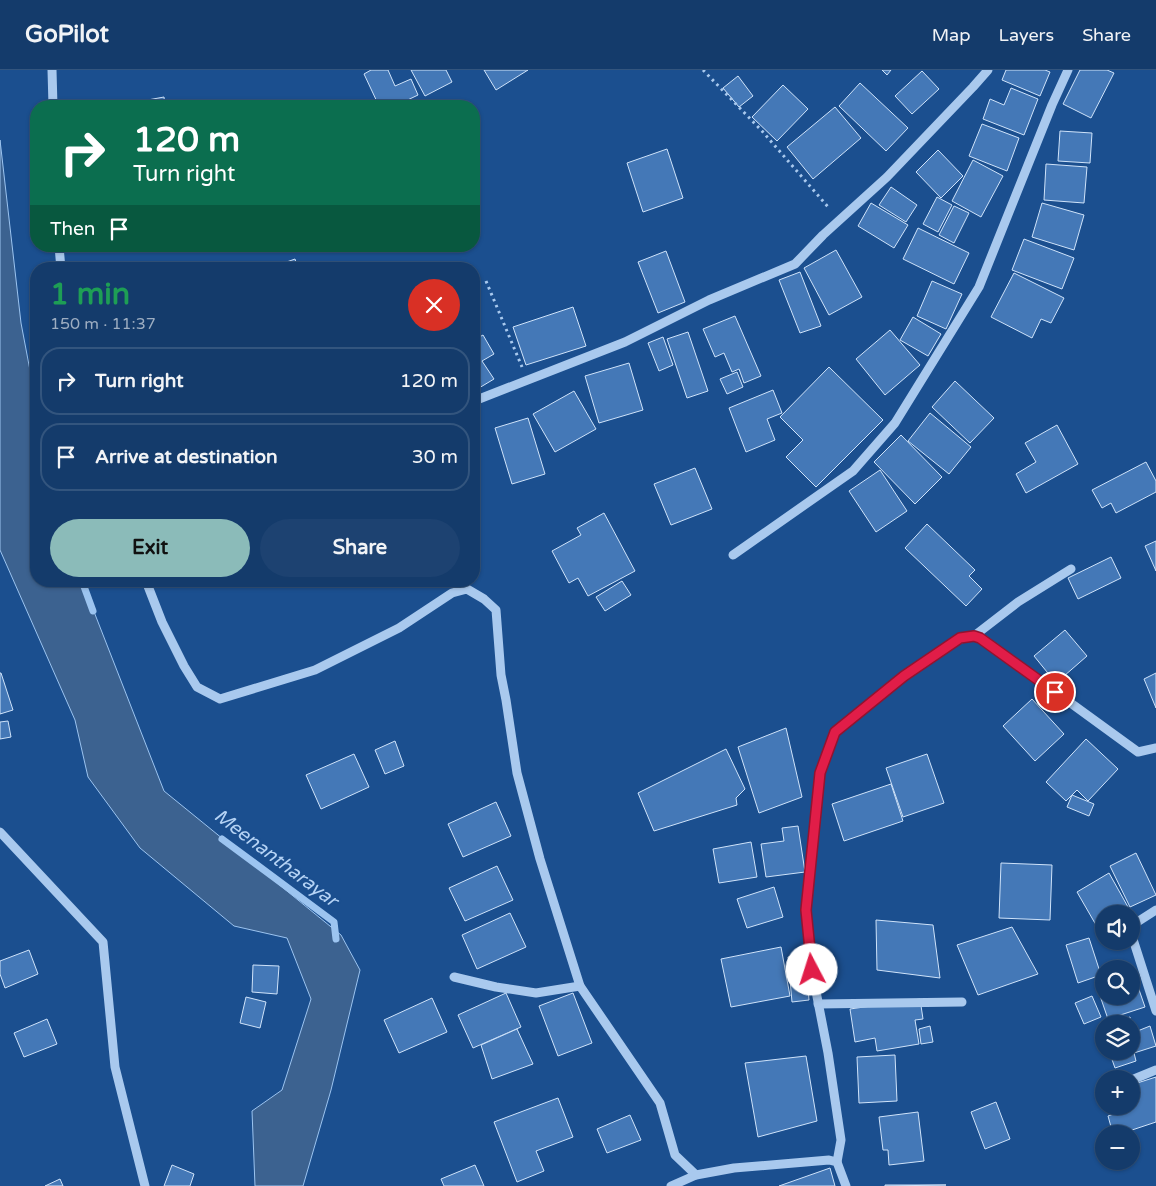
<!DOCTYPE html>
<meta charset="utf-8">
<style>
:root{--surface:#143b6b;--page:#1d4271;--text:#f1f3f6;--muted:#9dadc1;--line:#33557e;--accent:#8bbbb9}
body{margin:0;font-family:"Varela Round",sans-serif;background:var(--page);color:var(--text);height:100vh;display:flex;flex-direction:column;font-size:19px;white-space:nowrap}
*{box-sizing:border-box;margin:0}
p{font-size:16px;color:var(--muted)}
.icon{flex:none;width:28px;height:28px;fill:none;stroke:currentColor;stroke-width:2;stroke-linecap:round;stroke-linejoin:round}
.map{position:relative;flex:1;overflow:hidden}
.side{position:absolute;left:30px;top:192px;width:450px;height:325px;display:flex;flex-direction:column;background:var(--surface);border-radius:20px;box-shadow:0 1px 4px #0004,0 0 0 1px var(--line)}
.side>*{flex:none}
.guide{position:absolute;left:30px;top:30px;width:450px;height:152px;border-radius:20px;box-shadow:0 1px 4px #0004,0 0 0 1px var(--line);background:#0b6e4f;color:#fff;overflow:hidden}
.tools{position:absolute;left:1095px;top:835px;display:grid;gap:10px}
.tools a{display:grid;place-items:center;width:45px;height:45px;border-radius:50%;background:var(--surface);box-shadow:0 1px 4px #0004,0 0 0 1px var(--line);font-size:25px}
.pin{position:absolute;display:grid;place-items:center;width:42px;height:42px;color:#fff;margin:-21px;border:2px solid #fff;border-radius:50%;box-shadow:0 1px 5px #0007}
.me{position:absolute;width:55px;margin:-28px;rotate:355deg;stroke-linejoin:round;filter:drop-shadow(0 0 4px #0008)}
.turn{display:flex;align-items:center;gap:18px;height:105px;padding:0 20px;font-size:22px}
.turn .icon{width:65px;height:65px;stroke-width:2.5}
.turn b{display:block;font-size:35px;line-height:42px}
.then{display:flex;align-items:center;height:48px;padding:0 20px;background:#0003;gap:10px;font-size:19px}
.round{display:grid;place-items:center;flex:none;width:52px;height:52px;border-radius:26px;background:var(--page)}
.head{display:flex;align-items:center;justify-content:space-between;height:85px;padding:0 20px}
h1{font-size:30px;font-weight:800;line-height:38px;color:#1e9e55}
.cta{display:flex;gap:10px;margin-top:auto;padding:10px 20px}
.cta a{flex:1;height:58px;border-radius:30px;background:var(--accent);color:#111;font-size:20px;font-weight:800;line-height:58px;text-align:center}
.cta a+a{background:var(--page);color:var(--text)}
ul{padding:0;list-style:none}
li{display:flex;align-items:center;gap:15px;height:68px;margin:0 10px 8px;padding:0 10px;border:2px solid var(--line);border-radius:20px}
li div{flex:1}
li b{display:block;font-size:19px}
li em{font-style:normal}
header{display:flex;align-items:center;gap:30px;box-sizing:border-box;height:70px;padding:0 25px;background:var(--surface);border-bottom:1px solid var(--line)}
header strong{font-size:24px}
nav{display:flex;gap:28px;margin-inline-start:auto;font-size:18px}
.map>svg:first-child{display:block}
.water{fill:#3c6290;stroke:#9cc4f0}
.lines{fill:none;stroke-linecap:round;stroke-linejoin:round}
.stream{stroke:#9cc4f0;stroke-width:7}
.building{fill:#4478b7;stroke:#cfe3fa}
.path{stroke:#a9c9ee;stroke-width:3;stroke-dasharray:2.5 4;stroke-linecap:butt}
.minor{stroke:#a9c9ee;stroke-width:9}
.route-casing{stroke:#92132f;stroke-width:12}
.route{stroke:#e11d48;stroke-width:9}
.labels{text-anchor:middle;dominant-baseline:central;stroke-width:4;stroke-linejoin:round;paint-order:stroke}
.water-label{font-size:19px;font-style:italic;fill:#b5d3f5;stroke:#1b4f8f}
</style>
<header>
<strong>GoPilot</strong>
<nav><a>Map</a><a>Layers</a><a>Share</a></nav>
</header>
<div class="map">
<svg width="1156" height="1116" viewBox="0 0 1156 1116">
<rect width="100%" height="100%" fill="#1b4f8f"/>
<path class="water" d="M0 70 21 253 36 332V511H82L164 721 341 865 360 900 331 1020 303 1116H255L252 1041 282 1020 311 929 287 868 234 856 140 778 88 707 75 650 0 480Z"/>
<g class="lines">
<g class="stream">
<path d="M82 511 93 541"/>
<path d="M222 769 334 852 336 869"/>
</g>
</g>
<g class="building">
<path d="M371 0H388L395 16 411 9 418 25 395 36H379L364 4Z"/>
<path d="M411 0H446L452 12 425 26Z"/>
<path d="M484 0H528L496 20Z"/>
<path d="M882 0H891L887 5Z"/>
<path d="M1006 0H1045L1050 2 1040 26 1002 10Z"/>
<path d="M1080 0H1107L1114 3 1091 48 1063 34Z"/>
<path d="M922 1 939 19 912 44 895 26Z"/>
<path d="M738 6 753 26 739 37 723 18Z"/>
<path d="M860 13 908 58 886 81 839 36Z"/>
<path d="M783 15 808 39 777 71 752 47Z"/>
<path d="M1011 18 1038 29 1024 65 983 49 990 29 1004 35Z"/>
<path d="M164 27 165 36H115Z"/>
<path d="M835 37 861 68 813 109 787 77Z"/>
<path d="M982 54 1019 68 1007 101 969 86Z"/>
<path d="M1060 61 1092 63 1090 93 1058 91Z"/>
<path d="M667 79 683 128 643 142 627 93Z"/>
<path d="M938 80 963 106 941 128 916 102Z"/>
<path d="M973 90 1003 106 981 147 952 131Z"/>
<path d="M1046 94 1087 97 1084 133 1044 130Z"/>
<path d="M891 117 917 135 906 152 879 135Z"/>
<path d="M937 127 952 135 938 162 923 154Z"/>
<path d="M871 133 908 155 894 178 858 156Z"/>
<path d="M1042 133 1084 145 1074 180 1032 167Z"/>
<path d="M954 136 969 143 954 173 939 165Z"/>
<path d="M918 158 969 183 954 214 903 189Z"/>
<path d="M1024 169 1074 188 1062 219 1012 200Z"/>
<path d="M836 180 862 227 829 245 804 198Z"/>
<path d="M666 181 685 232 658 243 638 192Z"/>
<path d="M295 189 298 199H267Z"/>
<path d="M800 202 821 256 800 263 779 210Z"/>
<path d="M1014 203 1064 228 1051 253 1041 249 1032 268 991 247Z"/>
<path d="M932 211 962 224 946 259 917 246Z"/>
<path d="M573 237 586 276 526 295 513 257Z"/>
<path d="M735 246 761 306 744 313 739 299 732 302 724 283 715 287 703 259Z"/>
<path d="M913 247 941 264 928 286 900 270Z"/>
<path d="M890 260 920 295 885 325 856 289Z"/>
<path d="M688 262 708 321 687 328 667 269Z"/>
<path d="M483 265 494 284 482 291 494 309 474 321V270Z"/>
<path d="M663 267 673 295 659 301 648 273Z"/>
<path d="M629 293 643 340 599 353 585 306Z"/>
<path d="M829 297 883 350 816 417 786 387 803 370 780 347Z"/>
<path d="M737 302 743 317 727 324 720 309Z"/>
<path d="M955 311 994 348 970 373 932 337Z"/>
<path d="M773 320 782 343 767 349 775 370 746 382 729 338Z"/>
<path d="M574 321 596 359 555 382 533 344Z"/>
<path d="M930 343 971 377 949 404 908 371Z"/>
<path d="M528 348 545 404 512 414 495 358Z"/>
<path d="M1057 355 1078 394 1026 423 1016 404 1036 392 1025 373Z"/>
<path d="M901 365 942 407 915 434 874 392Z"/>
<path d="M1146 392 1156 411V422L1116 443 1111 433 1102 438 1092 420Z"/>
<path d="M695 398 712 439 671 455 654 414Z"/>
<path d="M880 400 907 441 876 462 849 421Z"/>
<path d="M604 443 635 501 588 526 578 508 569 513 552 481 581 465 577 458Z"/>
<path d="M927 454 975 500 969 506 982 519 966 536 905 478Z"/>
<path d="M1156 471V501L1145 476Z"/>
<path d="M1111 487 1121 508 1078 529 1068 508Z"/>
<path d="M622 511 631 525 605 541 596 527Z"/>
<path d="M1065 560 1087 586 1056 613 1034 586Z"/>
<path d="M0 603H1L13 640 0 644Z"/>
<path d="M1156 603V638L1144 609Z"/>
<path d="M1032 629 1064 664 1035 691 1003 656Z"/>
<path d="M8 651 11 667 0 669V652Z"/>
<path d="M786 658 802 727 759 743 738 677Z"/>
<path d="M1086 669 1118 699 1088 731 1077 720 1066 731 1046 712Z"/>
<path d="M395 671 404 696 385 704 375 680Z"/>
<path d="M726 679 745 719 736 728 737 735 654 761 638 723Z"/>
<path d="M354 684 369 717 321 739 306 705Z"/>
<path d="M927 684 944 733 903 747 886 698Z"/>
<path d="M891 714 903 751 844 771 832 734Z"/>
<path d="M1072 725 1094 734 1089 746 1067 737Z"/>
<path d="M496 732 511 766 463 787 448 754Z"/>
<path d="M798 756 805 802 766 807 761 774 784 771 782 758Z"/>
<path d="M751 772 757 807 719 813 713 779Z"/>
<path d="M1136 783 1156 825 1130 837 1110 796Z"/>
<path d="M1001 793 1052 795 1050 850 999 848Z"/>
<path d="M497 796 513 830 465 851 449 818Z"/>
<path d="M1109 803 1128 837 1116 844H1104V851L1096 855 1077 822Z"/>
<path d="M774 817 783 847 747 858 737 829Z"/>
<path d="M510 843 526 877 477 899 462 865Z"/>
<path d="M876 850 933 855 940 908 877 900Z"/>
<path d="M1012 857 1038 904 978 925 957 875Z"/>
<path d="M1089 868 1101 905 1078 913 1066 875Z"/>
<path d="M781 877 790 926 731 937 721 889Z"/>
<path d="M29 880 38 904 5 918 0 904V891Z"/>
<path d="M805 885 809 930 792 932 788 887Z"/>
<path d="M253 895 279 896 277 924 252 922Z"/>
<path d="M1136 911 1145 937 1108 949 1099 923 1104 922V926H1131V913Z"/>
<path d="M506 923 521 957 473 978 458 945Z"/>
<path d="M573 923 592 973 558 986 539 936Z"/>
<path d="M1092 926 1101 947 1084 954 1075 933Z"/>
<path d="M246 927 266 932 260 958 240 953Z"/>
<path d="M432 928 447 962 399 983 384 950Z"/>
<path d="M920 929 923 949 915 950 919 974 877 981 875 968 855 972 850 939Z"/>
<path d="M1130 947 1135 962 1150 956 1156 976 1134 983 1136 991 1115 998 1109 981H1131V954H1109Z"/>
<path d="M47 949 57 974 24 987 14 963Z"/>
<path d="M930 956 933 972 921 974 919 959Z"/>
<path d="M517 959 533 994 492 1009 481 975Z"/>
<path d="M895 985 897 1031 859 1033 857 987Z"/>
<path d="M806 986 817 1051 758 1067 745 993Z"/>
<path d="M1156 1007V1052L1120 1064H1113L1108 1046 1124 1040 1123 1036H1131V1015Z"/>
<path d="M558 1028 573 1067 536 1081 544 1101 517 1112 494 1052Z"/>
<path d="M996 1032 1010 1069 985 1079 971 1042Z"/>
<path d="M918 1042 924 1091 889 1095 888 1080H883L879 1047Z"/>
<path d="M630 1045 641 1070 607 1083 597 1059Z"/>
<path d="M172 1095 194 1104 190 1116H164Z"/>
<path d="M475 1095 484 1116H444L441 1109Z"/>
<path d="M830 1098 835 1116H779Z"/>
<path d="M60 1109 63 1116H45Z"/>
<path d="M885 1115H946L885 1116Z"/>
</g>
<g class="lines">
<g class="path">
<path d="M703 0 762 61 829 138"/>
<path d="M486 211 522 297"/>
</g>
<g class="minor">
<path d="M52 0 53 36"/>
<path d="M59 176 61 199"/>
<path d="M474 331 625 272 709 230 795 194 823 165 887 107 973 17 988 0"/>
<path d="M733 485 853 401 895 353 979 217 1052 35 1068 0"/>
<path d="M146 511 162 552 184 596 197 617 220 629 315 600 399 558 452 523 467 519 484 529 496 540 501 605 506 630 517 703 540 789 580 916 660 1033 675 1085 696 1105"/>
<path d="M974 566 1018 532 1071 499"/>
<path d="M0 762 103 872 115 997 145 1116"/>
<path d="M1131 856 1156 840"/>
<path d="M1131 863 1156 941"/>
<path d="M454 907 496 917 536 923 580 916"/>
<path d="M818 934 962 932"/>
<path d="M1134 1009 1156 1000"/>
<path d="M837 1092 841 1070 828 983 812 901 806 840 820 703 835 662 904 606 960 569 974 566 980 567 1138 682 1156 678"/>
<path d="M671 1116 696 1105 734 1098 829 1090 837 1092 846 1116"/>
</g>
</g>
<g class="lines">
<defs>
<path id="route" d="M812 900 806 840 820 703 835 662 904 606 960 568 974 566 980 568 1055 622"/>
</defs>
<use href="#route" class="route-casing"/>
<use href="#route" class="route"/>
</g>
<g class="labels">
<g class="water-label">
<text transform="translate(276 788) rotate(37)">Meenantharayar</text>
</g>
</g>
</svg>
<div class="tools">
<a><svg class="icon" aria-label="sound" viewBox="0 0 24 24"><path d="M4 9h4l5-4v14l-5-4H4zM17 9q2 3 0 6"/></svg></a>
<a><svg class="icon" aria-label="search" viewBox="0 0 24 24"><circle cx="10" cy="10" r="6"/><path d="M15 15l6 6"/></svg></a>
<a><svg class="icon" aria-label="layers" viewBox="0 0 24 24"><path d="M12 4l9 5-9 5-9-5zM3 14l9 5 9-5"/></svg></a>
<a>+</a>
<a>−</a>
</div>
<div class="pin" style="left:1055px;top:622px;background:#d93025"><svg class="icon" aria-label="arrive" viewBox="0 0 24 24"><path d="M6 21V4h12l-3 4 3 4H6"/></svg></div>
<svg class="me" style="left:812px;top:900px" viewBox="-20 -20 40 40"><circle r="19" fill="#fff"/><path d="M0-13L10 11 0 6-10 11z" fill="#e11d48"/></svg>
<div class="guide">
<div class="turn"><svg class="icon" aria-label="right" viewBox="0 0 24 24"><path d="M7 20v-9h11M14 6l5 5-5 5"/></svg><div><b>120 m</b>Turn right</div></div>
<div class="then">Then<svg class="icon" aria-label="arrive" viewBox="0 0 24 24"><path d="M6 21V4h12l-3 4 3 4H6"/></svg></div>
</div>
<section class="side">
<div class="head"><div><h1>1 min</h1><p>150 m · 11:37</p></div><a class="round" style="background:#d93025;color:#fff"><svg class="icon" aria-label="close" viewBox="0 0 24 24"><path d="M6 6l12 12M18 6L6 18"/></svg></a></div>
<ul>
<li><svg class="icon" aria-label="right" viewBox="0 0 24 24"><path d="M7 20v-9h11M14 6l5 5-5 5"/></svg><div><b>Turn right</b></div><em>120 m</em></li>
<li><svg class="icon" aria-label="arrive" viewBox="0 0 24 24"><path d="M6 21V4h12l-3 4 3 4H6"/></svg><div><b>Arrive at destination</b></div><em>30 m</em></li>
</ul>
<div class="cta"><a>Exit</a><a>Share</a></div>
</section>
</div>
